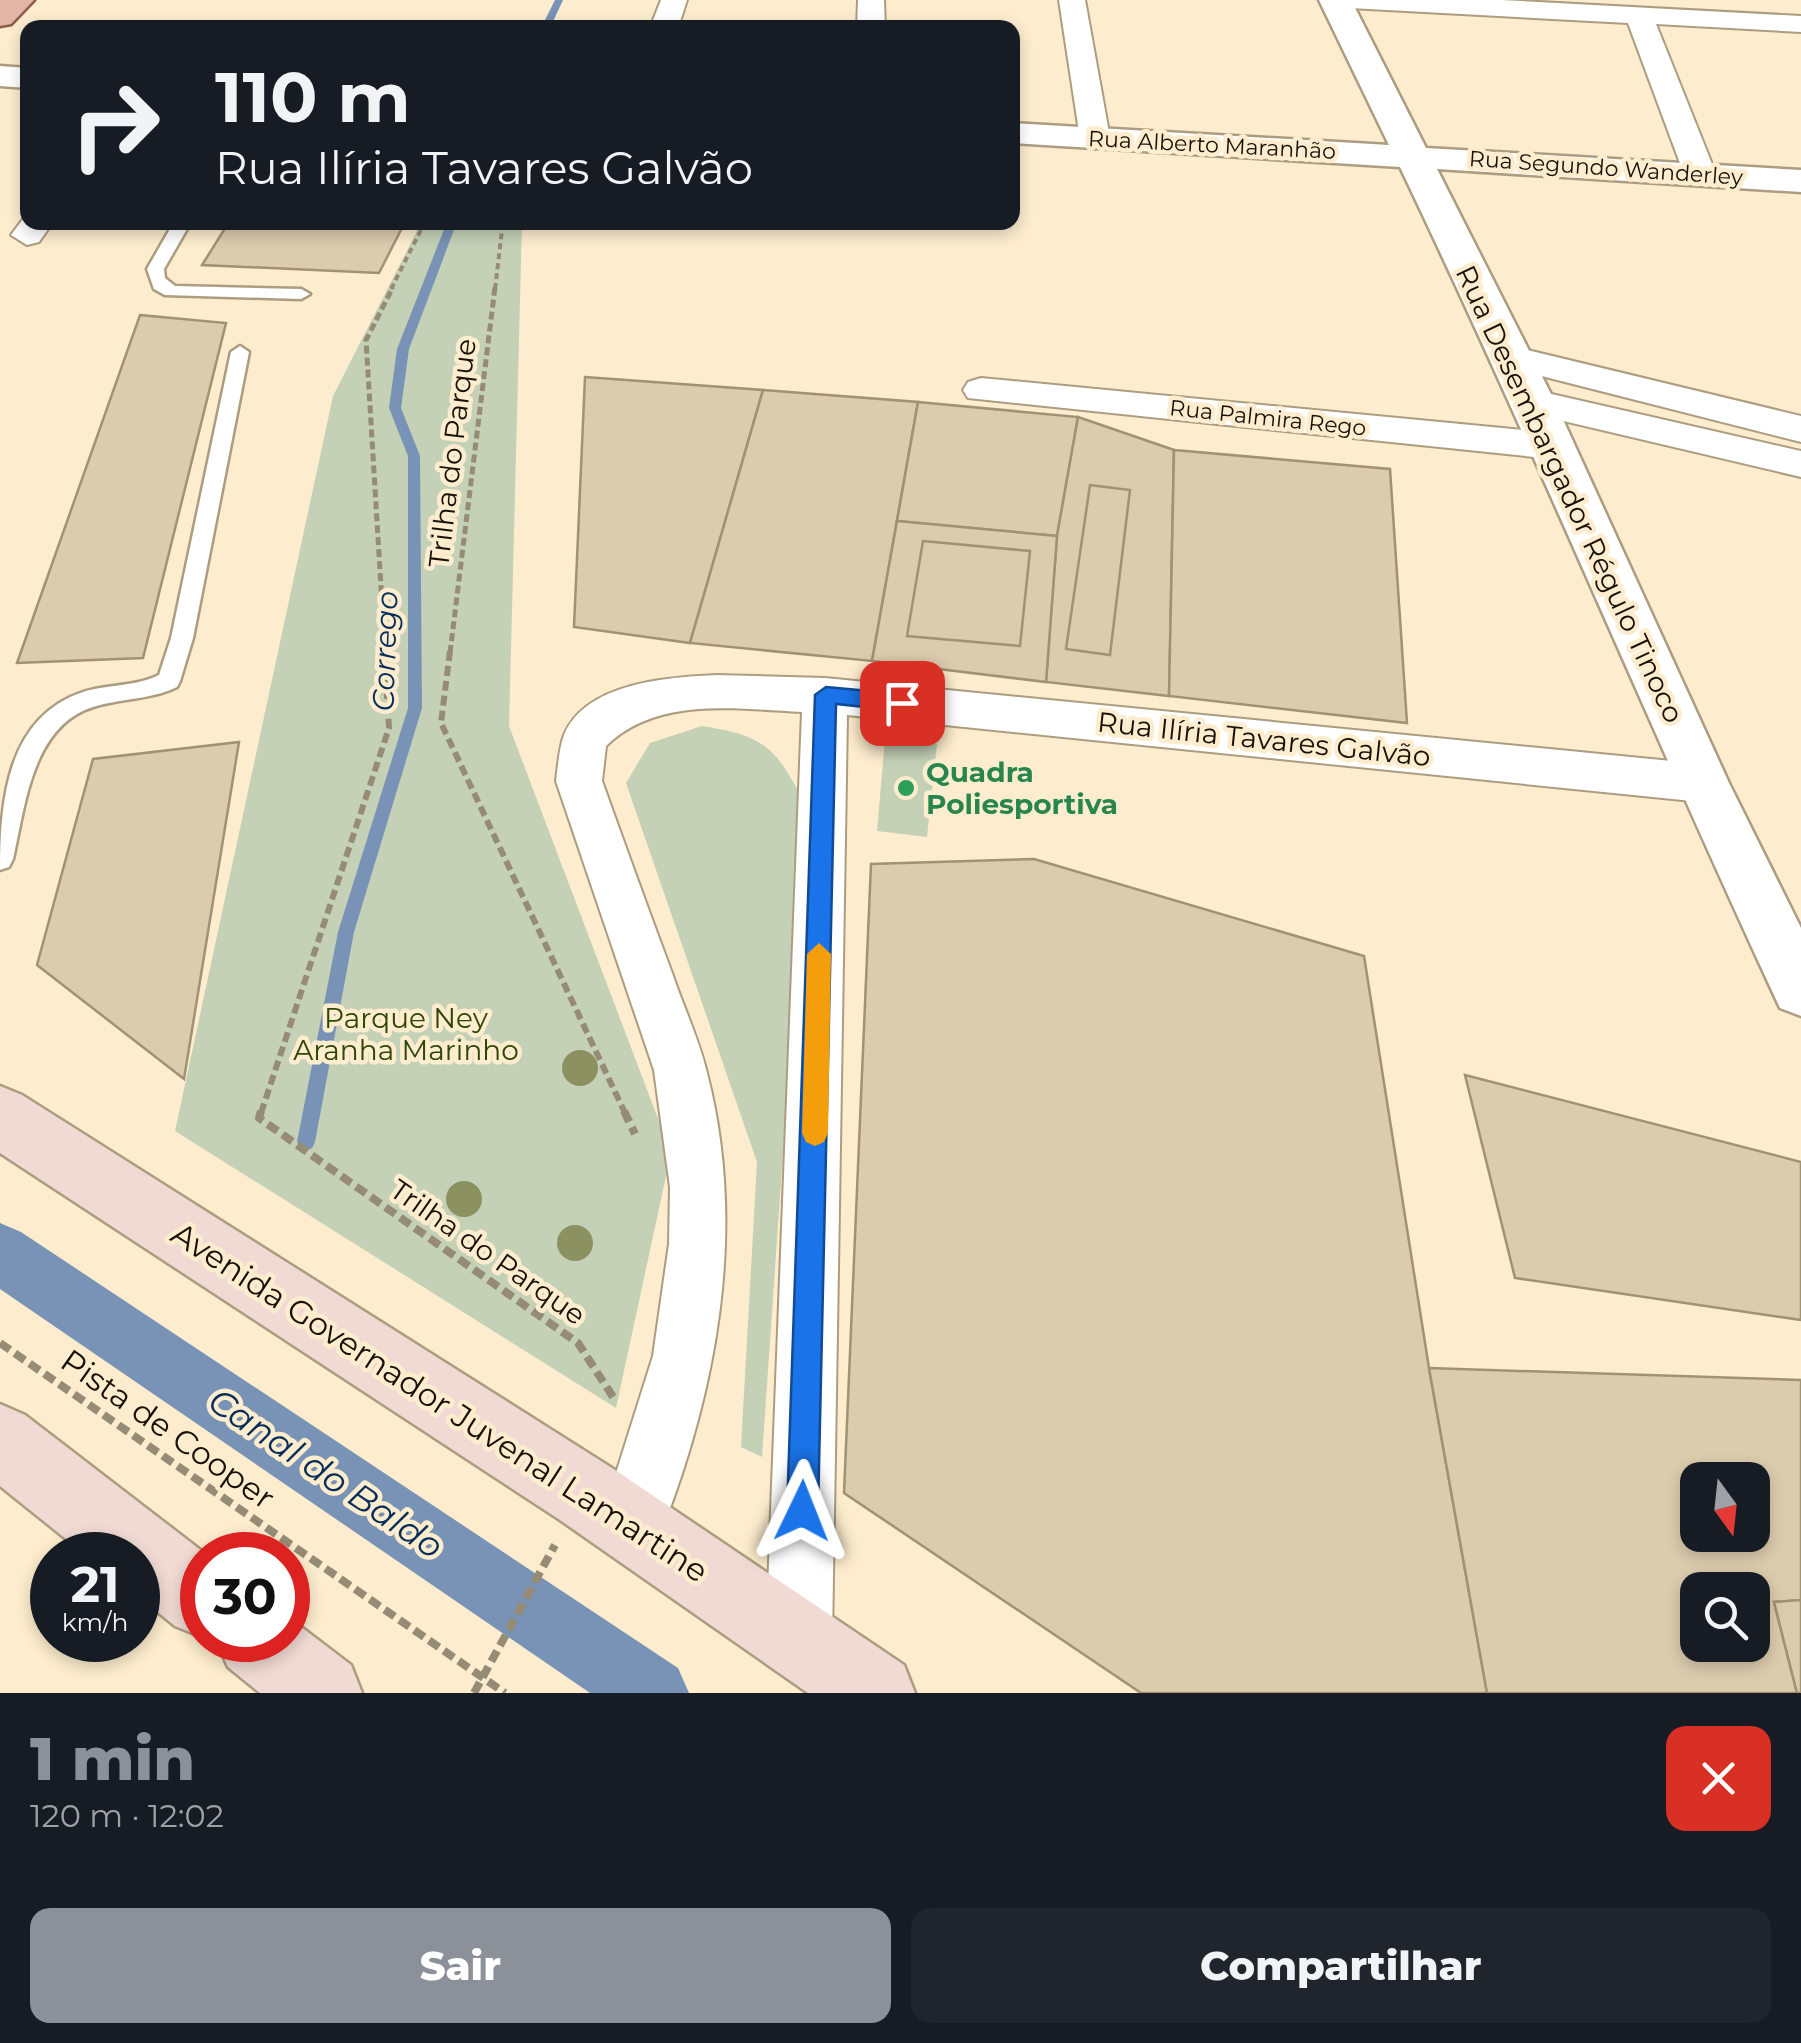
<!DOCTYPE html>
<html lang="pt">
<meta charset="utf-8">
<style>
:root{--surface:#171b24;--page:#20242c;--text:#f1f3f6;--muted:#9ea1a6;--accent:#8c9099}
body{margin:0;font-family:Montserrat,sans-serif;background:var(--page);color:var(--text);height:100vh;display:flex;flex-direction:column;font-size:38px;white-space:nowrap}
*{box-sizing:border-box;margin:0}
p{font-size:32px;color:var(--muted)}
.icon{flex:none;width:55px;height:55px;fill:none;stroke:currentColor;stroke-width:2;stroke-linecap:round;stroke-linejoin:round}
.map{position:relative;height:1693px;overflow:hidden}
.drawer{display:flex;flex-direction:column;background:var(--surface);flex:1}
.drawer>*{flex:none}
.top-card{position:absolute;left:20px;top:20px;width:1000px;height:210px;border-radius:20px;box-shadow:0 5px 15px #0003;background:#171b24;color:var(--text);overflow:hidden}
.needle{width:65px;rotate:165deg}
.tools{position:absolute;left:1680px;top:1462px;display:grid;gap:20px}
.tools a{display:grid;place-items:center;width:90px;height:90px;border-radius:20px;background:var(--surface);box-shadow:0 5px 15px #0003;font-size:50px}
.speed{position:absolute;left:30px;top:1532px;display:flex;gap:20px;font-size:50px;font-weight:700;text-align:center}
.speed>*{display:grid;place-content:center;width:130px;height:130px;border-radius:50%;background:var(--surface);box-shadow:0 5px 15px #0003;line-height:1}
.speed small{font-size:25px;font-weight:400}
.speed .limit{border:15px solid #d22;background:#fff;color:#111}
.pin{position:absolute;display:grid;place-items:center;width:85px;height:85px;color:#fff;margin:-42px;border-radius:20px;box-shadow:0 5px 15px #0006}
.me{position:absolute;width:110px;margin:-55px;rotate:2deg;stroke-linejoin:round;filter:drop-shadow(0 0 8px #0008)}
.turn{display:flex;align-items:center;gap:35px;height:210px;padding:0 30px;font-size:45px}
.turn .icon{width:130px;height:130px;stroke-width:2.5}
.turn b{display:block;font-size:70px;line-height:85px}
.round{display:grid;place-items:center;flex:none;width:105px;height:105px;border-radius:20px;background:var(--page)}
.head{display:flex;align-items:center;justify-content:space-between;height:170px;padding:0 30px}
h1{font-size:60px;font-weight:800;line-height:75px;color:var(--accent)}
.action{display:flex;gap:20px;margin-top:auto;padding:20px 30px}
.action a{flex:1;height:115px;border-radius:20px;background:var(--accent);color:#fff;font-size:40px;font-weight:800;line-height:115px;text-align:center}
.action a+a{background:var(--page);color:var(--text)}
.map>svg:first-child{display:block}
.green{fill:#c4d1b7}
.lines{fill:none;stroke-linecap:round;stroke-linejoin:round}
.stream{fill:#7893b6;fill-rule:evenodd}
.canal{fill:#7893b6;fill-rule:evenodd}
.building{fill:#dcccae;stroke:#a19275;stroke-width:2.5;fill-rule:evenodd}
.service-casing{stroke:#ac9d80;stroke-width:5}
.minor-casing{stroke:#ac9d80;stroke-width:4}
.tertiary-casing{stroke:#ac9d80;stroke-width:5}
.secondary-casing{stroke:#ac9d80;stroke-width:5}
.primary-casing{stroke:#8e5c49;stroke-width:5}
.path-far3{stroke:#968b75;stroke-width:4;stroke-dasharray:6 4;stroke-linecap:butt}
.path-far2{stroke:#968b75;stroke-width:5;stroke-dasharray:8 4;stroke-linecap:butt}
.path-far1{stroke:#968b75;stroke-width:6;stroke-dasharray:10 5;stroke-linecap:butt}
.path{stroke:#968b75;stroke-width:8;stroke-dasharray:12 6;stroke-linecap:butt}
.service{fill:#fff;fill-rule:evenodd}
.minor{fill:#fff;fill-rule:evenodd}
.tertiary{fill:#fff;fill-rule:evenodd}
.secondary{fill:#f0dad3;fill-rule:evenodd}
.primary{fill:#e2b5a7;fill-rule:evenodd}
.tree{fill:#8b9160}
.route{fill:#1a73e8;stroke:#114b97;stroke-width:2.5}
.slow{fill:#f59e0b}
.leisure-dot{fill:#2e9e5b;stroke:#fdedce;stroke-width:4}
.labels{text-anchor:middle;dominant-baseline:central;stroke-width:9;stroke-linejoin:round;paint-order:stroke}
.far-street-label{font-size:22px;fill:#171107;stroke:#fdedce}
.street-label{font-size:28px;fill:#171107;stroke:#fdedce}
.leisure-label{font-size:28px;font-weight:bold;fill:#27864d;stroke:#fdedce;text-anchor:start}
.park-label{font-size:28px;fill:#2e4606;stroke:#fdedce}
.water-label{font-size:30px;font-style:italic;fill:#072d5b;stroke:#fdedce}
.near-street-label{font-size:32px;fill:#171107;stroke:#fdedce}
.near-water-label{font-size:35px;font-style:italic;fill:#072d5b;stroke:#fdedce}
</style>
<div class="map">
<svg width="1801" height="1693" viewBox="0 0 1801 1693">
<rect width="100%" height="100%" fill="#fdedce"/>
<g class="green">
<path d="M421 223H522L509 726 671 1153 616 1408 175 1131 333 396Z"/>
<path d="M702 726C768 736 776 749 807 807L762 1457 741 1447 757 1162 626 783 650 743Z"/>
<path d="M885 739 937 744 927 837 877 831Z"/>
</g>
<g class="lines">
<g class="stream">
<path d="M555 0H563L550 28H541Z"/>
<path d="M447 222H457L409 349 401 408 420 456 422 708 354 932 315 1142 312 1148 306 1151 300 1148 297 1142 338 932 408 708V456L389 408 397 349Z"/>
</g>
<path class="canal" d="M0 1223 21 1232 678 1668 689 1693H590L0 1289Z"/>
</g>
<g class="building">
<path d="M229 222H405L379 273 202 265Z"/>
<path d="M140 315 226 323 143 658 17 663Z"/>
<path d="M585 377 763 390 690 643 574 627Z"/>
<path d="M763 390 918 402 872 661 690 643Z"/>
<path d="M918 402 1078 417 1057 536 897 521Z"/>
<path d="M1078 417 1174 450 1169 696 1046 682 1057 536Z"/>
<path d="M1174 450 1390 469 1407 723 1169 696Z"/>
<path d="M1090 485 1130 490 1110 655 1066 649Z"/>
<path d="M897 521 1057 536 1046 682 872 661Z"/>
<path d="M923 541 1030 551 1020 646 907 636Z"/>
<path d="M239 742 184 1079 37 965 93 759Z"/>
<path d="M1034 859 1364 956 1429 1368 1487 1693H1141L844 1493 871 864Z"/>
<path d="M1465 1075 1801 1162V1320L1515 1278Z"/>
<path d="M1429 1368 1801 1380V1600L1774 1602 1797 1693H1487ZM1698 1480H1752V1535H1698ZM1698 1590H1752V1645H1698Z"/>
<path d="M1801 1600V1693H1797L1774 1602Z"/>
</g>
<g class="lines">
<defs>
<g id="service">
<path d="M174 222H191L164 269 165 278 175 286 301 289 310 294 301 299 165 295 154 289 147 269Z"/>
<path d="M240 346 249 352 193 638 180 681 177 687C150 700 122 698 93 707 32 726 25 806 13 859L9 867 0 870C0 802 7 717 83 692 108 684 135 687 159 675L171 638 231 352Z"/>
</g>
<g id="minor">
<path d="M661 0H687L678 28H650Z"/>
<path d="M858 0H884L885 28H857Z"/>
<path d="M1059 0H1085L1110 138 1106 144H1084L1080 138Z"/>
<path d="M1337 0H1502L1801 16V32L1656 24 1716 174 1700 183 1684 174 1628 23 1350 8Z"/>
<path d="M26 215 28 222H53L39 242 27 245 11 235Z"/>
<path d="M1511 346 1801 416V442L1498 365 1493 357 1498 349Z"/>
<path d="M981 378 1554 433 1567 437 1573 446 1567 455 1554 459 968 398 963 390 968 382Z"/>
<path d="M1534 390 1801 451V477L1521 411 1516 402 1521 393Z"/>
<path d="M717 675 825 678 1702 764 1718 770 1725 783 1718 796 1702 802 847 715 832 1639 823 1663 799 1672 775 1663 766 1639 802 712C737 709 657 696 606 746L602 781C625 845 648 909 672 973 683 1006 699 1039 707 1073 748 1231 716 1398 655 1547L632 1556 609 1547 600 1524 653 1356 669 1244 670 1187 654 1070 556 781C558 766 559 749 564 735 586 682 670 677 717 675Z"/>
</g>
<g id="tertiary">
<path d="M1319 0H1351L1426 148 1801 170V192L1437 169 1555 402 1729 783 1801 928V1016L1780 1008C1650 729 1533 445 1400 167L1012 143V123L1389 145Z"/>
<path d="M0 66 28 68V88L0 86Z"/>
</g>
<g id="secondary">
<path d="M0 1086 22 1095 612 1468 904 1665 915 1693H808L560 1520 0 1153Z"/>
<path d="M0 1404 25 1415 207 1555H202V1637L175 1626 138 1596V1555H86L0 1486Z"/>
<path d="M288 1617 351 1665 362 1693H260L228 1667 216 1640H288Z"/>
</g>
<path id="primary" d="M0 0H34L11 24 0 26Z"/>
</defs>
<use href="#service" class="service-casing"/>
<use href="#minor" class="minor-casing"/>
<use href="#tertiary" class="tertiary-casing"/>
<use href="#secondary" class="secondary-casing"/>
<use href="#primary" class="primary-casing"/>
<g class="path-far3">
<path d="M391 289 425 222"/>
<path d="M495 289 503 222"/>
</g>
<g class="path-far2">
<path d="M385 653 366 340 393 287"/>
<path d="M450 653 495 287"/>
</g>
<g class="path-far1">
<path d="M450 651 441 723 625 1113"/>
<path d="M261 1113 389 728 384 651"/>
</g>
<g class="path">
<path d="M261 1111 259 1118 578 1343 615 1400"/>
<path d="M624 1111 635 1134"/>
<path d="M0 1343 505 1693"/>
<path d="M474 1693 555 1545"/>
</g>
<use href="#service" class="service"/>
<use href="#minor" class="minor"/>
<use href="#tertiary" class="tertiary"/>
<use href="#secondary" class="secondary"/>
<use href="#primary" class="primary"/>
</g>
<g class="tree">
<circle cx="580" cy="1068" r="18"/>
<circle cx="464" cy="1199" r="18"/>
<circle cx="575" cy="1243" r="18"/>
</g>
<path class="route" d="M826 687 902 694 912 703 902 711 836 704 818 1511 813 1522 802 1527 791 1522 787 1511 815 695Z"/>
<path class="slow" d="M819 943 831 954 828 1133 824 1142 815 1146 806 1142 802 1133 807 954Z"/>
<circle class="leisure-dot" cx="906" cy="788" r="10"/>
<g class="labels">
<g class="far-street-label">
<text transform="translate(1212 145) rotate(3)">Rua Alberto Maranhão</text>
<text transform="translate(1606 168) rotate(4)">Rua Segundo Wanderley</text>
<text transform="translate(1268 418) rotate(6)">Rua Palmira Rego</text>
</g>
<g class="street-label">
<text transform="translate(452 453) rotate(-83)">Trilha do Parque</text>
<text transform="translate(1570 494) rotate(65)">Rua Desembargador Régulo Tinoco</text>
<text transform="translate(1264 739) rotate(6)">Rua Ilíria Tavares Galvão</text>
<text transform="translate(488 1252) rotate(35)">Trilha do Parque</text>
</g>
<g class="leisure-label">
<text x="926" y="772">Quadra<tspan x="926" dy="32">Poliesportiva</tspan></text>
</g>
<g class="park-label">
<text x="406" y="1018">Parque Ney<tspan x="406" dy="32">Aranha Marinho</tspan></text>
</g>
<g class="water-label">
<text transform="translate(385 651) rotate(-88)">Corrego</text>
</g>
<g class="near-street-label">
<text transform="translate(440 1402) rotate(33)">Avenida Governador Juvenal Lamartine</text>
<text transform="translate(168 1429) rotate(35)">Pista de Cooper</text>
</g>
<g class="near-water-label">
<text transform="translate(326 1473) rotate(34)">Canal do Baldo</text>
</g>
</g>
</svg>
<div class="tools">
<a><svg class="needle" viewBox="-14 -14 28 28"><path d="M0-13l5 13h-10z" fill="#e53935"/><path d="M0 13l5-13h-10z" fill="#9ea1a6"/></svg></a>
<a><svg class="icon" aria-label="search" viewBox="0 0 24 24"><circle cx="10" cy="10" r="6"/><path d="M15 15l6 6"/></svg></a>
</div>
<div class="speed"><div>21<small>km/h</small></div><div class="limit">30</div></div>
<div class="pin" style="left:902px;top:703px;background:#d93025"><svg class="icon" aria-label="arrive" viewBox="0 0 24 24"><path d="M6 21V4h12l-3 4 3 4H6"/></svg></div>
<svg class="me" style="left:802px;top:1511px" viewBox="-20 -20 40 40"><path d="M0-17L14 15 0 8-14 15z" fill="#1a73e8" stroke="#fff" stroke-width="4"/></svg>
<div class="top-card">
<div class="turn"><svg class="icon" aria-label="right" viewBox="0 0 24 24"><path d="M7 20v-9h11M14 6l5 5-5 5"/></svg><div><b>110 m</b>Rua Ilíria Tavares Galvão</div></div>
</div>
</div>
<section class="drawer">
<div class="head"><div><h1>1 min</h1><p>120 m · 12:02</p></div><a class="round" style="background:#d93025;color:#fff"><svg class="icon" aria-label="close" viewBox="0 0 24 24"><path d="M6 6l12 12M18 6L6 18"/></svg></a></div>
<div class="action"><a>Sair</a><a>Compartilhar</a></div>
</section>
